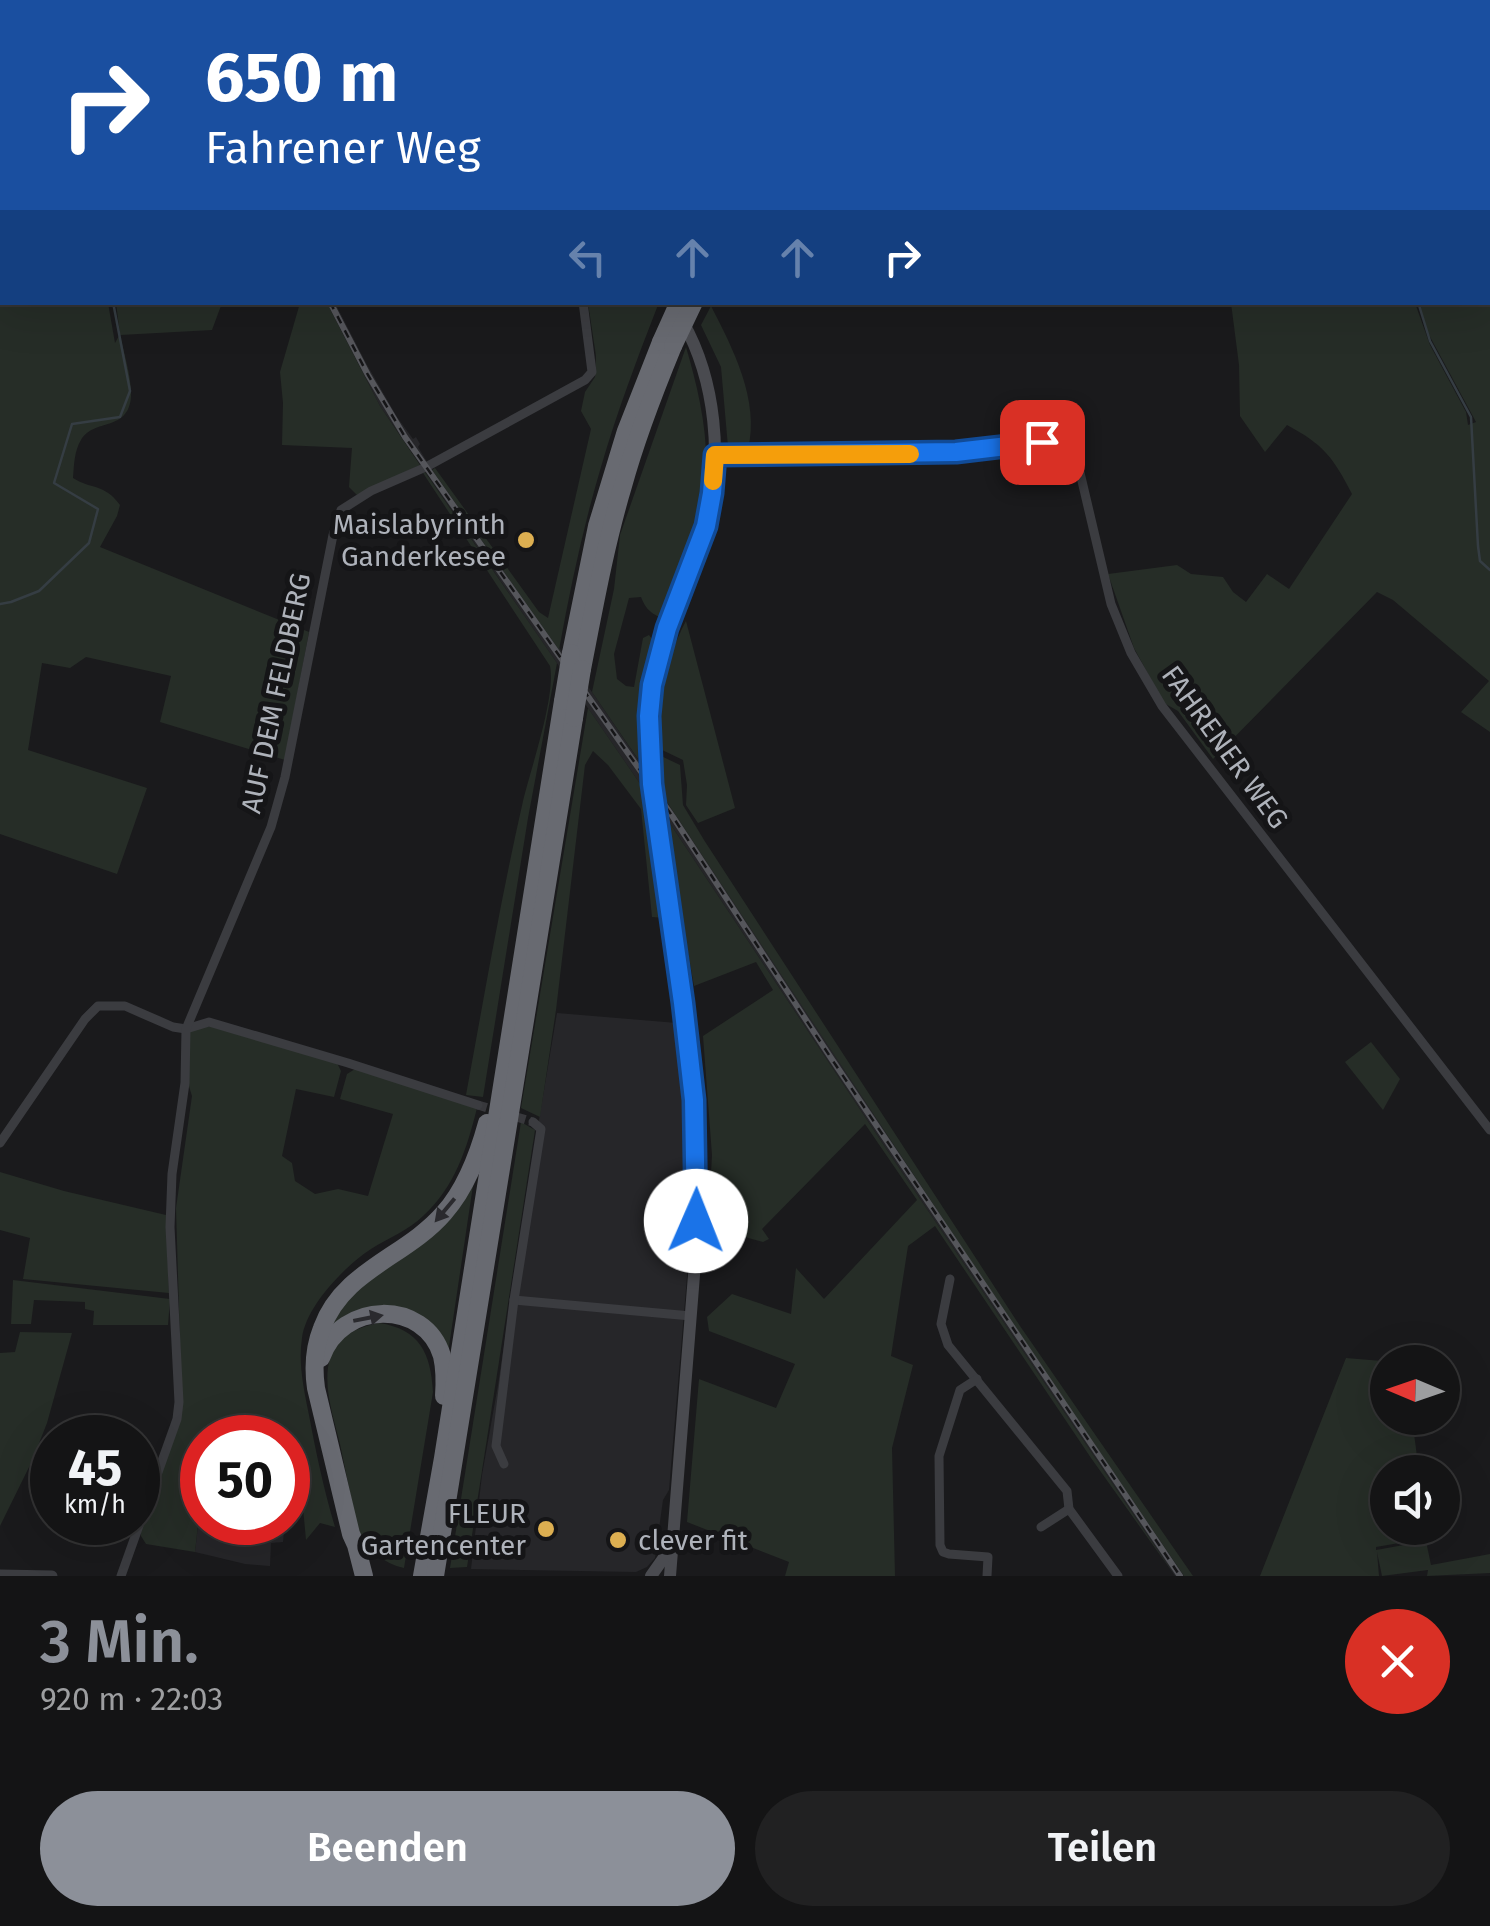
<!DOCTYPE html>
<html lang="de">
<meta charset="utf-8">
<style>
:root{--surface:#141415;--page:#212122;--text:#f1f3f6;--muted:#9d9ea0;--line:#333334;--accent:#8c9099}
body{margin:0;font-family:"Fira Sans",sans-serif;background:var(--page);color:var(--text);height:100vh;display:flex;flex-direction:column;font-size:38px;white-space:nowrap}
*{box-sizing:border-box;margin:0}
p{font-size:32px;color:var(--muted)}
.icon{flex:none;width:55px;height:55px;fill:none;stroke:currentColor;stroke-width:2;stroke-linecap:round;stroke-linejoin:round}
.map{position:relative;height:1576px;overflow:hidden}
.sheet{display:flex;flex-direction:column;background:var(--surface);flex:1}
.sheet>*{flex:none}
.guide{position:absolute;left:0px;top:0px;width:1490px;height:305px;box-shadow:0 10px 40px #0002,0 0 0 2px var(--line);background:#1a4fa0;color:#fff;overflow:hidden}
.needle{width:65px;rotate:272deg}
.tools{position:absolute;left:1370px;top:1345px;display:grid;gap:20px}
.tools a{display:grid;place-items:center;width:90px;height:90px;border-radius:50%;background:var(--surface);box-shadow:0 10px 40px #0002,0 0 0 2px var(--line);font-size:50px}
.speed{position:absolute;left:30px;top:1415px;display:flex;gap:20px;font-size:50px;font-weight:700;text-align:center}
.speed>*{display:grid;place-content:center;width:130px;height:130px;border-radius:50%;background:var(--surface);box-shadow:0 10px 40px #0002,0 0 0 2px var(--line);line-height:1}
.speed small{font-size:25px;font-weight:400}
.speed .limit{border:15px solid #d22;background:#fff;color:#111}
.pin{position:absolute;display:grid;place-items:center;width:85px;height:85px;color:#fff;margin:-42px;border-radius:20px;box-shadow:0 5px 15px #0006}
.me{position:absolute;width:110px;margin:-55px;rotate:1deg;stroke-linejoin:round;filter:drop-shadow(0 0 8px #0008)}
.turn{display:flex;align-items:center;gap:35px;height:210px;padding:0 40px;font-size:45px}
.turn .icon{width:130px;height:130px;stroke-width:2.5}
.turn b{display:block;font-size:70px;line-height:85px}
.lanes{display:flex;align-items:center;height:95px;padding:0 40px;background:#0003;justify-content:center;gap:50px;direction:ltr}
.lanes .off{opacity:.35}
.round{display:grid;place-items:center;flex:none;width:105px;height:105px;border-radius:52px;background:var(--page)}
.overview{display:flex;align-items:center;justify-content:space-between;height:170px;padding:0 40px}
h1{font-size:60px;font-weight:600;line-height:75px;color:var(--accent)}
.primary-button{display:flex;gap:20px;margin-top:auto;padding:20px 40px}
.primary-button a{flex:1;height:115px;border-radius:60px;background:var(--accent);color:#fff;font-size:40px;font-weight:600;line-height:115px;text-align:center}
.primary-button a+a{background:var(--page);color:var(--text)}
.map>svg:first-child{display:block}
.built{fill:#262629}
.green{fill:#262d27}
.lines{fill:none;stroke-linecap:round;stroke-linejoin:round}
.stream{stroke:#353d43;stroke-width:2.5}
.minor-tunnel{stroke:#38383c;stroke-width:9;stroke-dasharray:9 4.5;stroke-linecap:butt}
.minor{stroke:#3b3c40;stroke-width:9}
.tertiary{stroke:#3b3c40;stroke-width:11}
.secondary{stroke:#4a4b50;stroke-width:12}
.motorway{stroke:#686a71;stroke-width:18}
.rail-casing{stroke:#55565b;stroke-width:6}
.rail{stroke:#151517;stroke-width:2.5;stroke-dasharray:8;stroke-linecap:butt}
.secondary-bridge{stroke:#4a4b50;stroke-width:12}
.motorway-bridge{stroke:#686a71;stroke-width:18}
.oneway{fill:#2a2a2e}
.route-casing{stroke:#114b97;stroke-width:25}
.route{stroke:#1a73e8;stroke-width:18}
.slow{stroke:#f59e0b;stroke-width:18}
.poi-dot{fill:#ddaf51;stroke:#151517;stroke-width:4}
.labels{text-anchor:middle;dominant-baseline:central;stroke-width:10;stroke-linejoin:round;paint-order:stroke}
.poi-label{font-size:28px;fill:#aeb2ba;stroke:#151517;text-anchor:end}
.street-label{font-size:28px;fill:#aeb2ba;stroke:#151517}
</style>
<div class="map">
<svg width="1490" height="1576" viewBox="0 0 1490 1576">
<rect width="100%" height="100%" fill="#1a1a1c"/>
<g class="built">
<path d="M327 303H335L366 363 397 417 413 439 416 437 420 444 418 447 432 470 499 567 592 692 686 830 1015 1328 1184 1576H1175L887 1150 667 819 643 788 380 406Z"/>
<path d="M557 1013 677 1023 683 1054 689 1109 693 1206 669 1490 663 1500 655 1558 647 1567 636 1572 471 1569 482 1475 498 1385 526 1197Z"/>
<path d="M202 1488V1522L285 1523 283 1542 271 1543 270 1566 245 1564 195 1552Z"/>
</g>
<g class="green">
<path d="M1488 85 1490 90V732L1461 712 1489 681 1393 600 1377 592 1213 759 1178 711 1164 703 1134 648 1108 574 1177 565 1191 574 1223 577 1233 592 1246 602 1267 574 1289 589 1352 494C1333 457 1324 445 1287 425L1265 452 1240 416 1239 365 1231 303H1415L1430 345 1466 412 1468 425 1476 422 1428 333 1419 303 1488 302Z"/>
<path d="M2 280V302L108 303 115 343 120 334 116 303H222L212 330 120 335C124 354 132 378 131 397 128 432 94 418 81 440 74 451 74 466 73 478 92 490 104 483 120 505L117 516 100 547 309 632 285 760 160 722 171 676 86 657 70 668 42 663 28 750 147 788 117 874 0 834V291Z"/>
<path d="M300 303H327L380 406 420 465 357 495 349 487 352 448 282 445 283 403 280 372Z"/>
<path d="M588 303H656L658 305C637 359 617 412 601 467 583 527 570 589 559 650L432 470 435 468 539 612 548 618 591 429 581 411 585 392 595 377 596 356Z"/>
<path d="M711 306C733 349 760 400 748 450L728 447 721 367 701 325Z"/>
<path d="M686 347C702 402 715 461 699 518 689 551 675 583 664 615L659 617C649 612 645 607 641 597L629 598 614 654 617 679 626 686 634 687 643 638 649 635 652 639C644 679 643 719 638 759L592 692 614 589 620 535Z"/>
<path d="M425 472 557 663 528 818 483 1097 466 1095C484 997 501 898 523 801 531 768 556 696 550 666L423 473Z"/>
<path d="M686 621 735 808 698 823 686 805 687 785 683 760 660 749C661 702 663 663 686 621Z"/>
<path d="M588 708 643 788 665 918 652 917 641 809 608 765 593 751 585 765 556 1010 540 1117 521 1108Z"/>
<path d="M659 755 680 765 683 805 704 840 1020 1326 1193 1576H1184L1015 1328 663 796Z"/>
<path d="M667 819 887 1150 1175 1576 1091 1458 935 1226 908 1246 891 1356 913 1365 892 1448 895 1576H785L789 1562 687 1522 699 1379 776 1408 795 1364 709 1331 707 1317 732 1294 791 1314 796 1268 824 1299 917 1200 865 1124 762 1229 769 1239 763 1242 708 1227 712 1155 703 1036 773 990 756 962 694 986 668 839Z"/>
<path d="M212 1026 337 1063 341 1071 334 1097 296 1089 282 1156 292 1163 295 1181 315 1194 338 1189 368 1196 393 1114 340 1099 347 1074 355 1069 477 1108C467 1148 455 1187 423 1216 409 1230 388 1238 371 1249 345 1266 306 1306 302 1338 298 1363 304 1390 309 1415 316 1453 324 1490 335 1527L320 1523 306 1540 301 1486 288 1476V1438H202V1488L195 1552 146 1544 141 1536V1531L182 1411 176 1208 192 1096 188 1083 189 1033 196 1028Z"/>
<path d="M1371 1042 1400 1079 1383 1110 1345 1062Z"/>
<path d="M521 1122 535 1130 467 1567 450 1568Z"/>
<path d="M0 1172 64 1191 166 1215 169 1293 23 1279 30 1238 0 1230Z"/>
<path d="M475 1172 447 1360 439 1339 363 1309 352 1312 325 1332 342 1299 380 1266Z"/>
<path d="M13 1280 170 1299 168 1325H93L94 1311 85 1309V1302L34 1300 31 1324H11Z"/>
<path d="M379 1323C420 1329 431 1354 433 1392L404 1568C384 1564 366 1548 358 1530 352 1502 346 1473 340 1444 334 1418 322 1386 330 1358 337 1336 358 1327 379 1323Z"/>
<path d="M20 1332 72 1333 47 1423 32 1461 0 1526V1353L15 1352Z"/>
<path d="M1346 1358 1394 1362H1388V1418H1412L1419 1472H1388V1528H1426L1428 1538 1376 1547V1550L1426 1541 1431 1565 1490 1554V1573L1427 1576 1428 1570 1382 1576 1377 1552 1379 1576H1260Z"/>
</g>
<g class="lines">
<g class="stream">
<path d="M69 0 70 2"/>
<path d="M1382 0 1383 2"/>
<path d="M1418 302 1430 341 1471 417 1478 546 1480 561 1490 570"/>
<path d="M0 604 11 602 39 591 89 543 98 509 54 483 72 424 120 417 130 391 113 302"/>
</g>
<path class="minor-tunnel" d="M478 1105 533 1122"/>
<g class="minor">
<path d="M0 29 2 30"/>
<path d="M715 455 956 452 1042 442 1069 444 1077 460 1111 604 1131 653 1162 706 1490 1130"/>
<path d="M0 1143 85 1019 98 1006H125L173 1027 186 1029 209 1022 348 1063 478 1105"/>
<path d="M950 1279 941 1324 948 1345 1067 1491 1069 1509 1118 1576"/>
<path d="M514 1300 691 1316"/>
<path d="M977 1379 960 1390 939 1456 940 1545 943 1552 949 1554 988 1557 987 1576"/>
<path d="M504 1464 496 1446 514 1300 541 1129 533 1122"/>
<path d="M1041 1527 1069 1509"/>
<path d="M121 1576 177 1419 179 1402 170 1227 172 1174 185 1083 186 1029 271 827 285 777 333 535 341 510 371 491 426 467 585 380 592 372 583 302"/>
</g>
<path class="tertiary" d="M0 1575 52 1576"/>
<g class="secondary">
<path d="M545 0V2"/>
<path d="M649 762C648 728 650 695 658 663 669 615 693 571 706 524 723 459 716 381 683 322"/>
<path d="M656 821 683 1003 695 1099 697 1163 696 1250 670 1576"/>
<path d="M651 1576 670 1549"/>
</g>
<g class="motorway">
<path d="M883 2 885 0"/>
<path d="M902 2 904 0"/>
<path d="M571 653 597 526 626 431 661 342"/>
<path d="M582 669C594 608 605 546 623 486 636 438 654 392 673 346"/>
<path d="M321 1358C341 1300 425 1299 442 1356 445 1369 445 1382 444 1396"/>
<path d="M364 1576 356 1545 351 1534 316 1388C313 1367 314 1348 322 1328 343 1270 406 1257 444 1213 466 1188 478 1156 487 1123"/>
<path d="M422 1576 443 1458 563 701"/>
<path d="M435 1576 574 718"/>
</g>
<defs>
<g id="rail">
<path d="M213 0 214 2"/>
<path d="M330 302 368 375 405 437 673 817 831 1058 1180 1576"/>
</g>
</defs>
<use href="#rail" class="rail-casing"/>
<use href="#rail" class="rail"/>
<path class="secondary-bridge" d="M649 762 656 821"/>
<g class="motorway-bridge">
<path d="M661 342 679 302"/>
<path d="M673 346 694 302"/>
<path d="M563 701 571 653"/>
<path d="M574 718 582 669"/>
</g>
</g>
<defs><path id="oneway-solid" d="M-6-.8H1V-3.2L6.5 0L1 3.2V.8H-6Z" transform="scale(2.5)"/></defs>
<g class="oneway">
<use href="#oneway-solid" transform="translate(445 1210) rotate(130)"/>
<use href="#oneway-solid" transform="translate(368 1318) rotate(-11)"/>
</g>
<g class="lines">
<defs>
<path id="route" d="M696 1221 694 1100 683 1003 652 784 649 716 652 685 667 628 706 526 712 493 715 455 956 452 1042 442"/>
</defs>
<use href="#route" class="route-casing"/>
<use href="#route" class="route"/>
<path class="slow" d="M713 481 715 455 910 454"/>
</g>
<g class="poi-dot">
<circle cx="526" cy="540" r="10"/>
<circle cx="546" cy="1529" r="10"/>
<circle cx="618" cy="1540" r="10"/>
</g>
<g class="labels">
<g class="poi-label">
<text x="506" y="524">Maislabyrinth<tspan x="506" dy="32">Ganderkesee</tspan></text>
<text x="526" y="1513">FLEUR<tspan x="526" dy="32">Gartencenter</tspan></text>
<text x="638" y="1540" text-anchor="start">clever fit</text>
</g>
<g class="street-label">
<text transform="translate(276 693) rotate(-78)">AUF DEM FELDBERG</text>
<text transform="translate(1225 747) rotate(54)">FAHRENER WEG</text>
</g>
</g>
</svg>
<div class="tools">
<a><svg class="needle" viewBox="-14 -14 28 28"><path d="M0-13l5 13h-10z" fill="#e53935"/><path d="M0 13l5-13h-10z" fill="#9d9ea0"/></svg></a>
<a><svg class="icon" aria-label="sound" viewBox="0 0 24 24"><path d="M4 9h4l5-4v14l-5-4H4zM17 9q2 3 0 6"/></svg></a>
</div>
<div class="speed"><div>45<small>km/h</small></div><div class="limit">50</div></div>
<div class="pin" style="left:1042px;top:442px;background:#d93025"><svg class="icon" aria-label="arrive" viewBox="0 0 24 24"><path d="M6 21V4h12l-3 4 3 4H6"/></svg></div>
<svg class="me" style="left:696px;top:1221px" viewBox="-20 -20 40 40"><circle r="19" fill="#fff"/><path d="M0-13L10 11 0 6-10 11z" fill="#1a73e8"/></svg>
<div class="guide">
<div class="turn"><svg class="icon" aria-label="right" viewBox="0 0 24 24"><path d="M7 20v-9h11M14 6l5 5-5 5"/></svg><div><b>650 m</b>Fahrener Weg</div></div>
<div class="lanes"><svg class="icon off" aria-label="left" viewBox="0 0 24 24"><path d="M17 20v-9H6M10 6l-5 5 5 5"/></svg><svg class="icon off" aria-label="ahead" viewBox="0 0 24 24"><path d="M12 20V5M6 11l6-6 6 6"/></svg><svg class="icon off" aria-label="ahead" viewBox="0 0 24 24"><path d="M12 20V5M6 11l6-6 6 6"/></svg><svg class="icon" aria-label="right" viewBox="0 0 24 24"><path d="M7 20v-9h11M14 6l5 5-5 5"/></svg></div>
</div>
</div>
<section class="sheet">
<div class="overview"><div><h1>3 Min.</h1><p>920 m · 22:03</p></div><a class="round" style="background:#d93025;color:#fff"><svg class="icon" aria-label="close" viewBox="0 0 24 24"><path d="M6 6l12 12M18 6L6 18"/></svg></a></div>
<div class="primary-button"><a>Beenden</a><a>Teilen</a></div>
</section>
